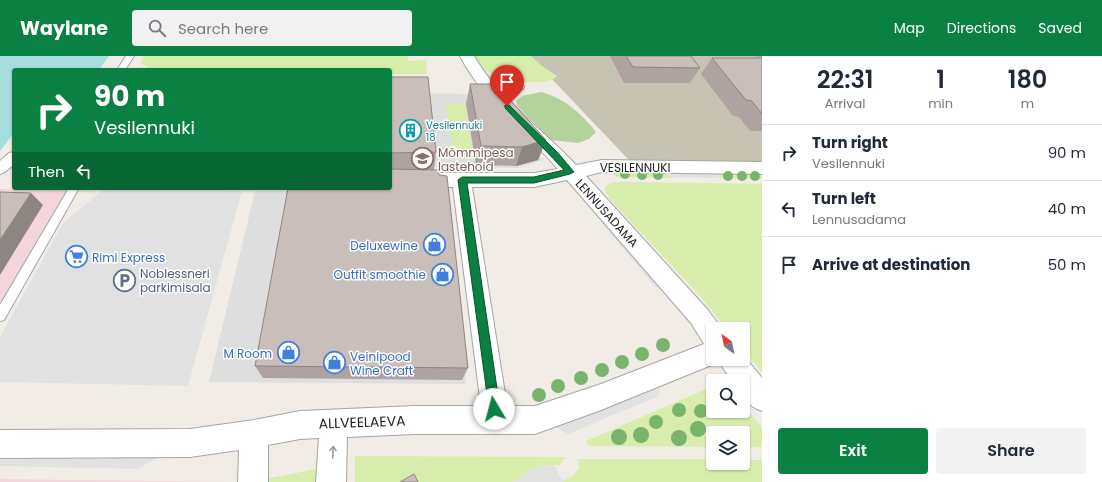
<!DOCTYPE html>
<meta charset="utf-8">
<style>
:root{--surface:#fff;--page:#f2f2f3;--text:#1f2937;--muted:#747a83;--line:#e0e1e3;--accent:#0b8043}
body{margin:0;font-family:Poppins,sans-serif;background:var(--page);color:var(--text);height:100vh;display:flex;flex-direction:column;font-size:15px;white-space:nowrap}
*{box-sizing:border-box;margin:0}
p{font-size:13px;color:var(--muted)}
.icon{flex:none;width:22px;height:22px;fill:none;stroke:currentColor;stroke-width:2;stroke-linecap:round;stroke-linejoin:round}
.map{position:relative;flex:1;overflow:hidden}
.details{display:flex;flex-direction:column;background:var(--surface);width:340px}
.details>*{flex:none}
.banner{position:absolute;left:12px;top:12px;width:380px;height:122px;border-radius:4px;box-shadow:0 1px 3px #0004;background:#0b8043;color:#fff;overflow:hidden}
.needle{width:26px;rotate:328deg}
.fabs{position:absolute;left:706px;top:266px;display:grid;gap:8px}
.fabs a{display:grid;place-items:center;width:44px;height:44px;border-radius:4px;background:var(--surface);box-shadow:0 1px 3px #0004;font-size:20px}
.pin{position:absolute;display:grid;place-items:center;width:34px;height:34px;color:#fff;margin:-41px -17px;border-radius:50% 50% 50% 0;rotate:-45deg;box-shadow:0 0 4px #0007}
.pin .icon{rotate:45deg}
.me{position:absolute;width:44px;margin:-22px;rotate:352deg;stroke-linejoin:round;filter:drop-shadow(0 0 3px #0008)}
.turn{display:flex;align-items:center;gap:14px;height:84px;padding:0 16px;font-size:18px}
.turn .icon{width:52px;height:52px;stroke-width:2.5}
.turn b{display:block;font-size:28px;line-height:34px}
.then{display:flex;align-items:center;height:38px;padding:0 16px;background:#0003;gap:8px;font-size:15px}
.eta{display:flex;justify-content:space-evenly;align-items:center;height:68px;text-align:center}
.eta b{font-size:24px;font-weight:600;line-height:28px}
.action{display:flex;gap:8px;margin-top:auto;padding:8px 16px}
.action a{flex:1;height:46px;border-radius:4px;background:var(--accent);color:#fff;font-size:16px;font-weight:600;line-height:46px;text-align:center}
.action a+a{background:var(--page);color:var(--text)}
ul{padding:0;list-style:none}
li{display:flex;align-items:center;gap:12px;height:56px;padding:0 16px;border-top:1px solid var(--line)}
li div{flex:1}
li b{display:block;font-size:15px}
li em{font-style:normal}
header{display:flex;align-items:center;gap:24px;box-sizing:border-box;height:56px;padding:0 20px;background:var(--accent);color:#fff}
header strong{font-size:19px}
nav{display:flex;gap:22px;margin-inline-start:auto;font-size:14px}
.search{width:280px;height:36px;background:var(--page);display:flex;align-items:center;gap:10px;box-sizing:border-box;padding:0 14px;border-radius:4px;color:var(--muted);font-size:15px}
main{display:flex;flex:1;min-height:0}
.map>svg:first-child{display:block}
.residential{fill:#dfdede}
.commercial{fill:#f2d6db}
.construction{fill:#c7c3b2}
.grass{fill:#d8edac}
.forest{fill:#b5d29b}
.parking{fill:#e1e1e1}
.water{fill:#a6dee0}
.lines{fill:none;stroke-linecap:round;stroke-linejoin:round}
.service-casing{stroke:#a5a5a5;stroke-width:2}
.pedestrian-casing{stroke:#a5a5a5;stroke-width:2}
.minor-casing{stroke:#a5a5a5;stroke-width:2}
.service{fill:#fff;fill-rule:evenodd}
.pedestrian{fill:#fff;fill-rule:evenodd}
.minor{fill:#fff;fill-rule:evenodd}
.tree{fill:#78b46c}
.wall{fill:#aea3a0}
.shaded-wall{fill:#8d8582}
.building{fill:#cabeba;stroke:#8d8582}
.oneway{stroke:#9b9b9b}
.route{fill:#0b8043;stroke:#07532c}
.labels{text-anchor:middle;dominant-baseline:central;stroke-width:3;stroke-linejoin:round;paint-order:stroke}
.far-culture-label{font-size:10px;fill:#0d838f;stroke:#fff;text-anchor:start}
.education-label{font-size:12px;fill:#785e54;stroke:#fff;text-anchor:start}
.street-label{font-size:12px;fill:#212121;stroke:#fff}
.shop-label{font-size:12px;fill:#366cbe;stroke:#fff;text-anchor:end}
.service-label{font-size:12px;fill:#4e5e75;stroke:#fff;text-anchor:start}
.near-street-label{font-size:14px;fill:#212121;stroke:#fff}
</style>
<header>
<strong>Waylane</strong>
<div class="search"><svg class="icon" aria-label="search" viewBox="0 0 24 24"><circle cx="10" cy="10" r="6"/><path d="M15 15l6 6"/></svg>Search here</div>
<nav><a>Map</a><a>Directions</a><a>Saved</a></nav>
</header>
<main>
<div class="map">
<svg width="762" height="426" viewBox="0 0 762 426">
<rect width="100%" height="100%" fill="#f2ece7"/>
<g class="residential">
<path d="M390 37 486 38 543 104 518 112 390 111Z"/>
<path d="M255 135 446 136 466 328 209 326Z"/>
</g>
<g class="commercial">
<path d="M0 133H70L0 252Z"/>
<path d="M0 423 228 426H0Z"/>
</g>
<path class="construction" d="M530 0H762V106L629 104Z"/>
<g class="grass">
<path d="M144 0H408V5L426 4 427 18H390V14H145L147 10 140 8Z"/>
<path d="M460 0H531L542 10 557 20 552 24 542 26H525L480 14Z"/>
<path d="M446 47H465L474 104 452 92Z"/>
<path d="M610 116H664L674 122 617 121Z"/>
<path d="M721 117H759L762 119V123L718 122Z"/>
<path d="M618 126 762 128V316L743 293V273H727L700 240 609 142 606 137 605 131 610 127Z"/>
<path d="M713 330V355H743V348L762 372V391H743V377H713V391L589 390 586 385Z"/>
<path d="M355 400 565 401 560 409 537 411 512 426H355Z"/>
<path d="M578 403H713V407H743V404H762V426H563V425L573 420 579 412Z"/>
<path d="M322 412 321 426H266L265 423Z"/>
</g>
<path class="forest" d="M541 36C565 42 581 58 596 76L589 83 578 87 551 84 517 50 516 45 522 40Z"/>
<g class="parking">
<path d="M664 116 721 117 717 122 673 121Z"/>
<path d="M103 134 242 135 188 330 0 326V281L63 167Z"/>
<path d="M585 139 669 236 655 231 597 161Z"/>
<path d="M660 328 659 340 568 378 556 371Z"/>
<path d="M0 397 163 399 137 413 0 410Z"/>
<path d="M555 410 563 426H512L537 411Z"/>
</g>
<path class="water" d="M0 0H109L99 14H14V77L0 95Z"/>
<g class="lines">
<defs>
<g id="service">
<path d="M126 0H134L125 14H117Z"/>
<path d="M520 29 524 31 523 33 500 43 493 41 507 32Z"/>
<path d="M69 132H79L4 264 0 265V249Z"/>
</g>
<path id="pedestrian" d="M14 96V108L5 116 0 118V105L9 97Z"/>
<path id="minor" d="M460 0H474C499 43 542 73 576 109L602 104 762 106V118L602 116 586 120 707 253 722 273H713V303H743V299L762 322V355C746 349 743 342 743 325H732L719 306 601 354 535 378H415L347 381 346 426H316L319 382 300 383 268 389V426H238L239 394 190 401 0 402V374L190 373 254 364 300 355 415 350H481L453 131H390V117H534L558 113C525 75 483 45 460 0ZM567 124 691 267 704 288 601 328 535 350H507L472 131H534Z"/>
</defs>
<use href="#service" class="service-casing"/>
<use href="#pedestrian" class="pedestrian-casing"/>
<use href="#minor" class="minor-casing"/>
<use href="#service" class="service"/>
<use href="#pedestrian" class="pedestrian"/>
<use href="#minor" class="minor"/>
</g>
<g class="tree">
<circle cx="625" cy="118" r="5"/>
<circle cx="642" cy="119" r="5"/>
<circle cx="658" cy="119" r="5"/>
<circle cx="728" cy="120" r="5"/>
<circle cx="742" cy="120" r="5"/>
<circle cx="755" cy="120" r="5"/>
<circle cx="663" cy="289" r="7"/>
<circle cx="642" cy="298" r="7"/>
<circle cx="622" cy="306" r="7"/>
<circle cx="602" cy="314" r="7"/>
<circle cx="581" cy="322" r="7"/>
<circle cx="558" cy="330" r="7"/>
<circle cx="539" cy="339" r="7"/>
<circle cx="679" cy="354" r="7"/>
<circle cx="701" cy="355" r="7"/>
<circle cx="656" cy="366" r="7"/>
<circle cx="698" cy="373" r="8"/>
<circle cx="641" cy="379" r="8"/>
<circle cx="619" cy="381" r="8"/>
<circle cx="679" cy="382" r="8"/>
</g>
<g class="wall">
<path d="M610 0H691L700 12 690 27H624Z"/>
<path d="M755 0H762V2Z"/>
<path d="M712 2H762V75H750L739 61 733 60 701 18Z"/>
<path d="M390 21 436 96 434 114 468 312 462 324 263 322 255 310 390 132Z"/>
<path d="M470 28 546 84 538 104 516 110 476 109 466 48Z"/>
</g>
<g class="shaded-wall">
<path d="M546 84 538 104 516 110 522 91Z"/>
<path d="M31 137 43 149 0 219V184Z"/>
</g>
<g class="building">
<path d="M626 0H691L700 12 633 11Z"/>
<path d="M712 2H762V58L752 45 746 44Z"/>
<path d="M390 21H428L436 96 390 97Z"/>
<path d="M470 28H496L546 84 522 91 481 90Z"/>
<path d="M390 113 438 114 439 119 447 120 468 312 255 310 288 132H390Z"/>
<path d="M0 136 31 137 0 184Z"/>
<path d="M414 418 418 426H400Z"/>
</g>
<defs><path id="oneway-shaft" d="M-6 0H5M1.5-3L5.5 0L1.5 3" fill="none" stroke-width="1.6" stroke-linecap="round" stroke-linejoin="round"/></defs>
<use class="oneway" href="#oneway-shaft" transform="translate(333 396) rotate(-87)"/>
<path class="route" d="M505 49H509L558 97 574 116 570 118 534 127H467L500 353 498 357 494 358 491 357 489 353 458 124 462 121H534L564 114 505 52Z"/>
<defs>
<symbol id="building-ring" viewBox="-11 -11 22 22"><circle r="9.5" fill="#fff" stroke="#0f9aa8" stroke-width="1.5"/><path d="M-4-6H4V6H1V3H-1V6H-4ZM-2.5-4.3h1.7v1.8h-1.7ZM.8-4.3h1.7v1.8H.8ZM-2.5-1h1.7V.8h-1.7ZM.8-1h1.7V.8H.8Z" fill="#0f9aa8"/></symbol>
<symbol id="school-ring" viewBox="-11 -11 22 22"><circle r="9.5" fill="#fff" stroke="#8d6e63" stroke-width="1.5"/><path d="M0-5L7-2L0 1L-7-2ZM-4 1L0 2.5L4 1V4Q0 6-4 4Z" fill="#8d6e63"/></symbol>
<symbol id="shop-ring" viewBox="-11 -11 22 22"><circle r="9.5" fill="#fff" stroke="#3f7fe0" stroke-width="1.5"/><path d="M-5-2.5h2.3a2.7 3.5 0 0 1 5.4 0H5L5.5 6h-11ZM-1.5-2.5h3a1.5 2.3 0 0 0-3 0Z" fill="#3f7fe0"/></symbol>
<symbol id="supermarket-ring" viewBox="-11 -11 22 22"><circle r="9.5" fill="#fff" stroke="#3f7fe0" stroke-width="1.5"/><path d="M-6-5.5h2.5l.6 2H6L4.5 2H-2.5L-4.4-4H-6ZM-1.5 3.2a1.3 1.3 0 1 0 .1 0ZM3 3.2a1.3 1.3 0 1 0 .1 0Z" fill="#3f7fe0"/></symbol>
<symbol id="parking-ring" viewBox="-11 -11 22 22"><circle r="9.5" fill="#fff" stroke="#5c6f8a" stroke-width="1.5"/><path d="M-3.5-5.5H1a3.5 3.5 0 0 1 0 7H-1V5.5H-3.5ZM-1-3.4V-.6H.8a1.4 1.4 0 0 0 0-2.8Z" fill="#5c6f8a"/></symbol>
</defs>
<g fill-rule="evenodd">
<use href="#building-ring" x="398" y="62" width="25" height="25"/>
<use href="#school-ring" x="410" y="90" width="25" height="25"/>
<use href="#shop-ring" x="422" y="176" width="25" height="25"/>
<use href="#supermarket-ring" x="64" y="188" width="25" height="25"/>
<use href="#shop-ring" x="430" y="206" width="25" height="25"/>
<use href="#parking-ring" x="112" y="212" width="25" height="25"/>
<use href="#shop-ring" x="276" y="284" width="25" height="25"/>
<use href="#shop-ring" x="322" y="294" width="25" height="25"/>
</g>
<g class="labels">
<g class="far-culture-label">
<text x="426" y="69">Vesilennuki<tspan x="426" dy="12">18</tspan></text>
</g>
<g class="education-label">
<text x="438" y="96">Mõmmipesa<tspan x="438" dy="14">lastehoid</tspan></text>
</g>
<g class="street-label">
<text x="635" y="111">VESILENNUKI</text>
<text transform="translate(607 157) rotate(48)">LENNUSADAMA</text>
</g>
<g class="shop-label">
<text x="418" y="189">Deluxewine</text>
<text x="92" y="201" text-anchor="start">Rimi Express</text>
<text x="426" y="218">Outfit smoothie</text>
<text x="272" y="297">M Room</text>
<text x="350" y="300" text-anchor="start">Veinipood<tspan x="350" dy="14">Wine Craft</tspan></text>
</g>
<g class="service-label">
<text x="140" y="217">Noblessneri<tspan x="140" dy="14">parkimisala</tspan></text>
</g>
<g class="near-street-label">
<text transform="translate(362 366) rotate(-2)">ALLVEELAEVA</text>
</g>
</g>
</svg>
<div class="fabs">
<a><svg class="needle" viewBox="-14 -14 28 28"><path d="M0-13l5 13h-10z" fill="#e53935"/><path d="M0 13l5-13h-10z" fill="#747a83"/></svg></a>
<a><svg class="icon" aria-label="search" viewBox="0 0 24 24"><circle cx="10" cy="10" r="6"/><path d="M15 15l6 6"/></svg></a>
<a><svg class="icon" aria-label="layers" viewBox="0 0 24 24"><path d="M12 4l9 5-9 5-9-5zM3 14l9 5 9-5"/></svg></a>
</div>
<div class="pin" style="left:507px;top:50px;background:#d93025"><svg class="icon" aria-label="arrive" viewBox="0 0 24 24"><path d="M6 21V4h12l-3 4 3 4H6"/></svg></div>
<svg class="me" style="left:494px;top:353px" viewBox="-20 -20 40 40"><circle r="19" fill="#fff"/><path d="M0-13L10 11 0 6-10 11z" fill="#0b8043"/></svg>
<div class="banner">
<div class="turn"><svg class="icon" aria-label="right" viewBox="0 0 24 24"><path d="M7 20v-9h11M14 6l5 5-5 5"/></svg><div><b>90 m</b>Vesilennuki</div></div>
<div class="then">Then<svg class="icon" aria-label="left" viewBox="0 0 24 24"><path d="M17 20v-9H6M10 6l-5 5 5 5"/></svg></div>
</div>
</div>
<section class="details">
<div class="eta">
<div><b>22:31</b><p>Arrival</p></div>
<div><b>1</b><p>min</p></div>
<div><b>180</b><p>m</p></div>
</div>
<ul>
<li><svg class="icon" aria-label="right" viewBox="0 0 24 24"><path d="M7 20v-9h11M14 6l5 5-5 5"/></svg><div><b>Turn right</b><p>Vesilennuki</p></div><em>90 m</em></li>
<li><svg class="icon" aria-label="left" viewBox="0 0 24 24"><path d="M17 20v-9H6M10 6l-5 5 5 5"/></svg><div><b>Turn left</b><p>Lennusadama</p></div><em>40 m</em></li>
<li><svg class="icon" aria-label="arrive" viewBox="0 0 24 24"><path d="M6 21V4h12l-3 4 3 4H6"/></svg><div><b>Arrive at destination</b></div><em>50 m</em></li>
</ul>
<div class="action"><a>Exit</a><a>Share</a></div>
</section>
</main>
